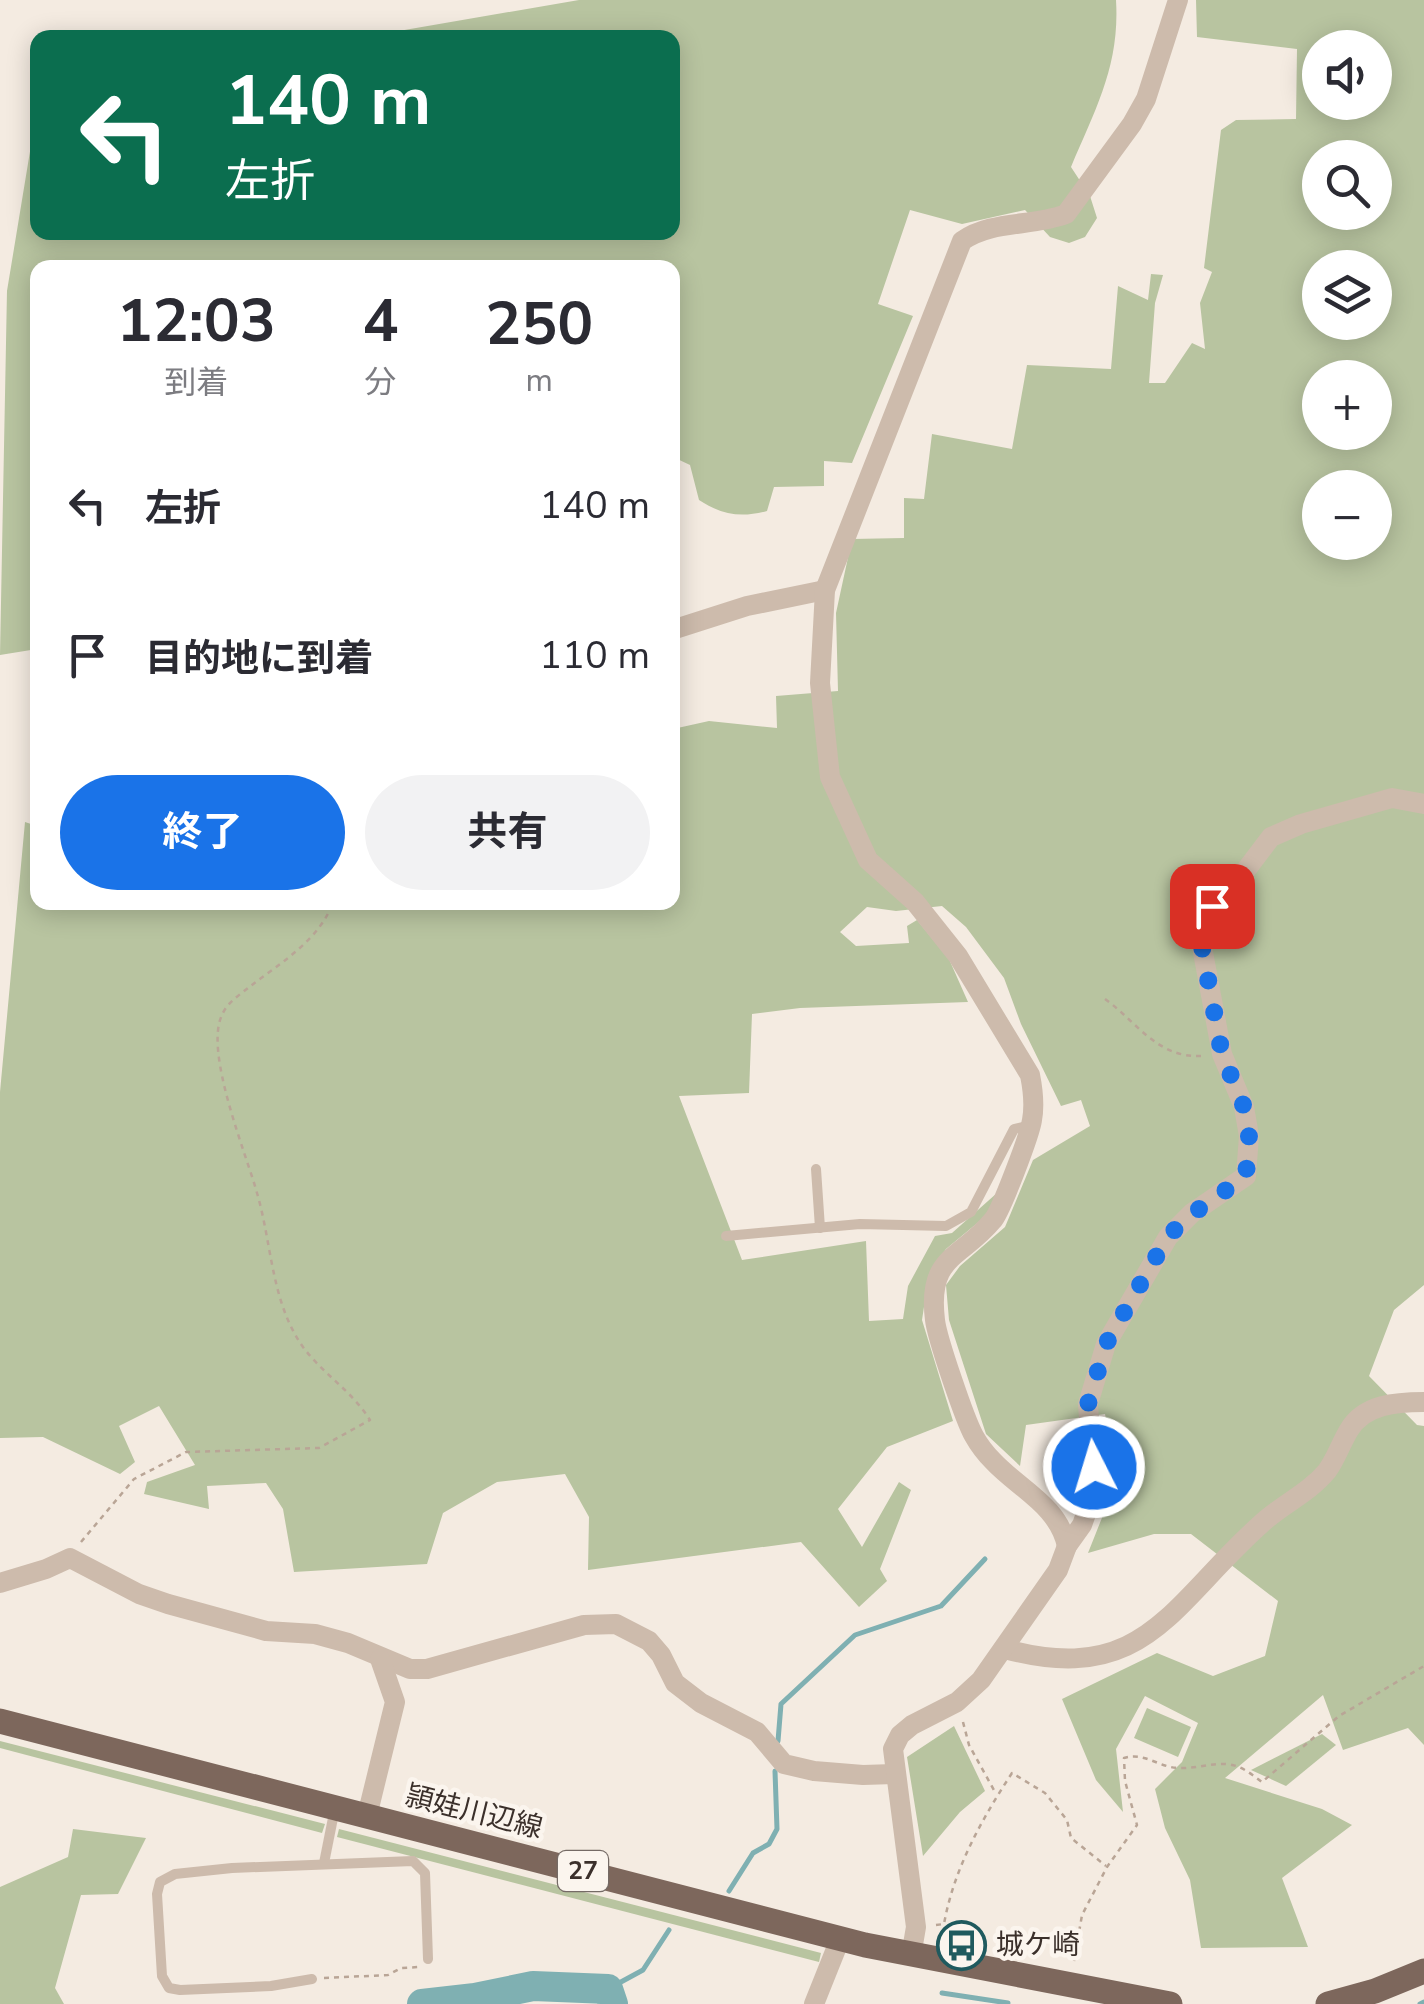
<!DOCTYPE html>
<html lang="ja">
<meta charset="utf-8">
<style>
:root{--surface:#fff;--page:#f2f2f3;--text:#2b2b33;--muted:#7c7c81;--accent:#1a73e8}
body{margin:0;font-family:"Nunito Sans","Noto Sans JP",sans-serif;background:var(--page);color:var(--text);height:100vh;display:flex;flex-direction:column;font-size:38px;white-space:nowrap}
*{box-sizing:border-box;margin:0}
p{font-size:32px;color:var(--muted)}
.icon{flex:none;width:55px;height:55px;fill:none;stroke:currentColor;stroke-width:2;stroke-linecap:round;stroke-linejoin:round}
.map{position:relative;flex:1;overflow:hidden}
.sheet{position:absolute;left:30px;top:260px;width:650px;height:650px;display:flex;flex-direction:column;background:var(--surface);border-radius:20px;box-shadow:0 5px 25px #0003}
.sheet>*{flex:none}
.banner{position:absolute;left:30px;top:30px;width:650px;height:210px;border-radius:20px;box-shadow:0 5px 25px #0003;background:#0b6e4f;color:#fff;overflow:hidden}
.tools{position:absolute;left:1302px;top:30px;display:grid;gap:20px}
.tools a{display:grid;place-items:center;width:90px;height:90px;border-radius:50%;background:var(--surface);box-shadow:0 5px 25px #0003;font-size:50px}
.pin{position:absolute;display:grid;place-items:center;width:85px;height:85px;color:#fff;margin:-42px;border-radius:20px;box-shadow:0 5px 15px #0006}
.me{position:absolute;width:110px;margin:-55px;rotate:355deg;stroke-linejoin:round;filter:drop-shadow(0 0 8px #0008)}
.turn{display:flex;align-items:center;gap:35px;height:210px;padding:0 30px;font-size:45px}
.turn .icon{width:130px;height:130px;stroke-width:2.5}
.turn b{display:block;font-size:70px;line-height:85px}
.eta{display:flex;justify-content:space-evenly;align-items:center;height:170px;text-align:center}
.eta b{font-size:60px;font-weight:700;line-height:70px}
.button{display:flex;gap:20px;margin-top:auto;padding:20px 30px}
.button a{flex:1;height:115px;border-radius:60px;background:var(--accent);color:#fff;font-size:40px;font-weight:700;line-height:115px;text-align:center}
.button a+a{background:var(--page);color:var(--text)}
ul{padding:0;list-style:none}
li{display:flex;align-items:center;gap:30px;height:150px;padding:0 30px}
li div{flex:1}
li b{display:block;font-size:38px}
li em{font-style:normal}
.map>svg:first-child{display:block}
.green{fill:#b8c4a0;fill-rule:evenodd}
.lines{fill:none;stroke-linecap:round;stroke-linejoin:round}
.stream{stroke:#7fb0b2;stroke-width:5}
.river{stroke:#7fb0b2;stroke-width:30}
.path{stroke:#b9a596;stroke-width:2.5;stroke-dasharray:5 5;stroke-linecap:butt}
.lane{stroke:#cdbbac;stroke-width:10}
.street{stroke:#cdbbac;stroke-width:20}
.primary{stroke:#7d675c;stroke-width:25}
.route{stroke:#1a73e8;stroke-width:18;stroke-dasharray:0 32.4}
.labels{text-anchor:middle;dominant-baseline:central;stroke-width:9;stroke-linejoin:round;paint-order:stroke}
.shield{fill:#fbf5ee;stroke:#756b66;stroke-width:2.5}
.shield-label{font-size:25px;font-weight:bold;fill:#3b302b}
.street-label{font-size:28px;fill:#3b302b;stroke:#fbf5ee}
.poi-label{font-size:28px;fill:#3b302b;stroke:#fbf5ee;text-anchor:start}
</style>
<div class="map">
<svg width="1424" height="2004" viewBox="0 0 1424 2004">
<rect width="100%" height="100%" fill="#f4ebe1"/>
<g class="green">
<path d="M579 0H1116C1120 65 1096 108 1071 167L1090 196 1097 218 1085 237 1069 243 1050 237 1025 210 962 224 910 210 878 304 913 316 852 463 824 461V486L774 487 767 511C741 518 722 515 699 500L690 465 673 457 672 268H38L37 649 0 655 7 291 37 109 38 232H672V38L364 37Z"/>
<path d="M1196 0H1424V1285L1394 1310 1369 1376 1417 1425 1424 1426V1745L1408 1728 1343 1750 1323 1695 1225 1778 1322 1809 1352 1825 1282 1878 1308 1947 1201 1948 1190 1880 1165 1828 1155 1789 1182 1762 1198 1723 1145 1696 1116 1749 1123 1812 1096 1780 1062 1699 1157 1653 1213 1676 1265 1656 1278 1601 1191 1534H1154L1088 1553 1117 1480 1105 1414 1026 1425 1020 1466 986 1434 949 1320 946 1285 960 1266 1005 1227 1033 1160 1090 1126 1081 1100 1061 1106 1021 1024 1004 978 966 927 942 906 896 911 867 907 840 932 856 946 909 943 907 926 917 920 949 959 968 1002 800 1008 752 1014 749 1093 679 1096 742 1260 866 1241 869 1321 903 1319 908 1286 935 1236 952 1233 997 1193 987 1215 946 1249 929 1274 922 1320 953 1421 887 1447 838 1509 862 1547 899 1482 911 1490 880 1569 887 1581 859 1607 801 1542 588 1570 589 1517 565 1474 497 1482 443 1513 427 1564 294 1572 283 1509 266 1483 207 1486 209 1509 144 1494 147 1482 195 1465 159 1406 119 1426 135 1462 120 1474 43 1437 0 1438V1092L25 822 37 826 38 902H672L673 729 709 721 777 728 776 696 838 691 836 613 852 539 904 538V498L924 499 932 434 1012 449 1027 365 1111 369 1118 286 1148 300 1151 274 1163 275 1155 303 1149 383H1165L1192 343 1205 349 1200 303 1212 272 1204 268 1221 130 1236 120 1296 119 1297 49 1197 37ZM1320 48H1375V102H1320ZM1320 158H1375V212H1320ZM1320 268H1375V322H1320ZM1320 378H1375V432H1320ZM1320 488H1375V542H1320Z"/>
<path d="M1147 1708 1191 1727 1178 1757 1134 1738Z"/>
<path d="M954 1726 985 1791 960 1812 923 1856 907 1757Z"/>
<path d="M1322 1734 1336 1745 1286 1786 1251 1770Z"/>
<path d="M0 1741 325 1824 322 1833 0 1748Z"/>
<path d="M73 1829 146 1838 118 1894 81 1895 55 1988 64 2004H0V1887L68 1857Z"/>
<path d="M339 1829 821 1953 819 1962 337 1837Z"/>
</g>
<g class="lines">
<g class="stream">
<path d="M778 1741 781 1704 855 1635 941 1606 985 1559"/>
<path d="M729 1891 753 1853 769 1844 777 1829 775 1771"/>
<path d="M608 1989 643 1970 669 1930"/>
<path d="M942 1993 1008 2003"/>
<path d="M1420 2004 1424 2002"/>
</g>
<path class="river" d="M422 2004 475 1998 533 1986 608 1989 613 2004"/>
<g class="path">
<path d="M1105 999C1137 1022 1157 1058 1201 1056"/>
<path d="M81 1542 134 1479 186 1452 319 1448 370 1420C352 1391 323 1374 303 1347 271 1302 272 1244 257 1193 246 1153 204 1052 222 1015 227 1003 238 996 248 988 279 964 320 940 333 902"/>
<path d="M963 1722 969 1745 995 1792"/>
<path d="M936 1925 944 1924C954 1868 982 1819 1012 1773L1045 1793 1067 1820 1071 1838 1106 1866"/>
<path d="M1074 1961 1082 1915 1107 1867 1137 1825 1125 1781 1124 1758C1145 1752 1158 1767 1178 1768 1195 1769 1211 1763 1226 1764 1241 1765 1251 1774 1262 1782L1339 1716 1424 1666"/>
<path d="M324 1978 388 1975 401 1968 419 1967"/>
</g>
<g class="lane">
<path d="M816 1169 820 1228"/>
<path d="M726 1236 860 1224 946 1226 971 1212 1014 1129 1031 1125"/>
<path d="M324 1863 335 1808"/>
<path d="M312 1979 271 1986 180 1990 169 1988 162 1976 157 1894 160 1882 175 1874 232 1868 413 1861 425 1873 428 1959"/>
</g>
<g class="street">
<path d="M672 630 747 606 825 590"/>
<path d="M1067 1546C1058 1505 1019 1489 993 1461 986 1454 979 1445 974 1436 965 1420 937 1338 935 1320 927 1255 961 1259 993 1220 1001 1211 1030 1134 1032 1120 1035 1104 1033 1090 1030 1075L958 956 915 902 868 860 830 777 820 683 825 590 962 241C992 220 1032 227 1066 214L1132 124 1146 99 1178 0"/>
<path d="M0 1583 46 1569 70 1558 139 1594 168 1604 266 1631 315 1634 348 1643 410 1669H427L584 1625 616 1624 649 1641 661 1655 675 1683 701 1703 757 1732 784 1764 814 1771 863 1775 894 1774"/>
<path d="M1005 1649C1145 1687 1171 1604 1261 1524 1281 1505 1309 1493 1327 1471 1336 1459 1341 1443 1349 1430 1364 1404 1397 1402 1424 1402"/>
<path d="M367 1816 395 1702 380 1659"/>
<path d="M911 1956 916 1927 893 1749 900 1735 912 1725 957 1702 981 1680 1058 1570 1067 1546 1082 1525 1094 1491 1088 1404 1106 1344 1168 1237 1192 1213 1246 1176 1249 1136 1244 1107 1222 1054 1202 947 1201 924 1212 905 1243 874 1271 837 1301 824 1392 798 1424 804"/>
<path d="M814 2004 840 1939"/>
</g>
<g class="primary">
<path d="M0 1721 865 1945 1170 2004"/>
<path d="M1328 2004 1375 1991 1424 1971"/>
</g>
</g>
<g class="lines">
<path class="route" d="M1094 1467 1088 1404 1106 1344 1168 1236 1192 1214 1246 1176 1249 1136 1244 1107 1222 1054 1202 947 1201 924 1212 906"/>
</g>
<defs>
<symbol id="bus-ring" viewBox="-11 -11 22 22"><circle r="9.5" fill="#fbf5ee" stroke="#1f5a5e" stroke-width="1.5"/><path d="M-5-6H5V4H4V6H2V4H-2V6H-4V4H-5ZM-3.5-4V0h7V-4ZM-3.5 1.2v1.5H-2V1.2ZM2 1.2v1.5H3.5V1.2Z" fill="#1f5a5e"/></symbol>
</defs>
<g fill-rule="evenodd">
<use href="#bus-ring" x="934" y="1918" width="55" height="55"/>
</g>
<g class="labels">
<rect class="shield" x="558" y="1851" width="50" height="40" rx="8"/>
<g class="shield-label">
<text x="583" y="1871">27</text>
</g>
<g class="street-label">
<text transform="translate(474 1812) rotate(14)">頴娃川辺線</text>
</g>
<g class="poi-label">
<text x="996" y="1945">城ケ崎</text>
</g>
</g>
</svg>
<div class="tools">
<a><svg class="icon" aria-label="sound" viewBox="0 0 24 24"><path d="M4 9h4l5-4v14l-5-4H4zM17 9q2 3 0 6"/></svg></a>
<a><svg class="icon" aria-label="search" viewBox="0 0 24 24"><circle cx="10" cy="10" r="6"/><path d="M15 15l6 6"/></svg></a>
<a><svg class="icon" aria-label="layers" viewBox="0 0 24 24"><path d="M12 4l9 5-9 5-9-5zM3 14l9 5 9-5"/></svg></a>
<a>+</a>
<a>−</a>
</div>
<div class="pin" style="left:1212px;top:906px;background:#d93025"><svg class="icon" aria-label="arrive" viewBox="0 0 24 24"><path d="M6 21V4h12l-3 4 3 4H6"/></svg></div>
<svg class="me" style="left:1094px;top:1467px" viewBox="-20 -20 40 40"><circle r="17" fill="#1a73e8" stroke="#fff" stroke-width="3"/><path d="M0-11L8 9 0 5-8 9z" fill="#fff"/></svg>
<div class="banner">
<div class="turn"><svg class="icon" aria-label="left" viewBox="0 0 24 24"><path d="M17 20v-9H6M10 6l-5 5 5 5"/></svg><div><b>140 m</b>左折</div></div>
</div>
<section class="sheet">
<div class="eta">
<div><b>12:03</b><p>到着</p></div>
<div><b>4</b><p>分</p></div>
<div><b>250</b><p>m</p></div>
</div>
<ul>
<li><svg class="icon" aria-label="left" viewBox="0 0 24 24"><path d="M17 20v-9H6M10 6l-5 5 5 5"/></svg><div><b>左折</b></div><em>140 m</em></li>
<li><svg class="icon" aria-label="arrive" viewBox="0 0 24 24"><path d="M6 21V4h12l-3 4 3 4H6"/></svg><div><b>目的地に到着</b></div><em>110 m</em></li>
</ul>
<div class="button"><a>終了</a><a>共有</a></div>
</section>
</div>
